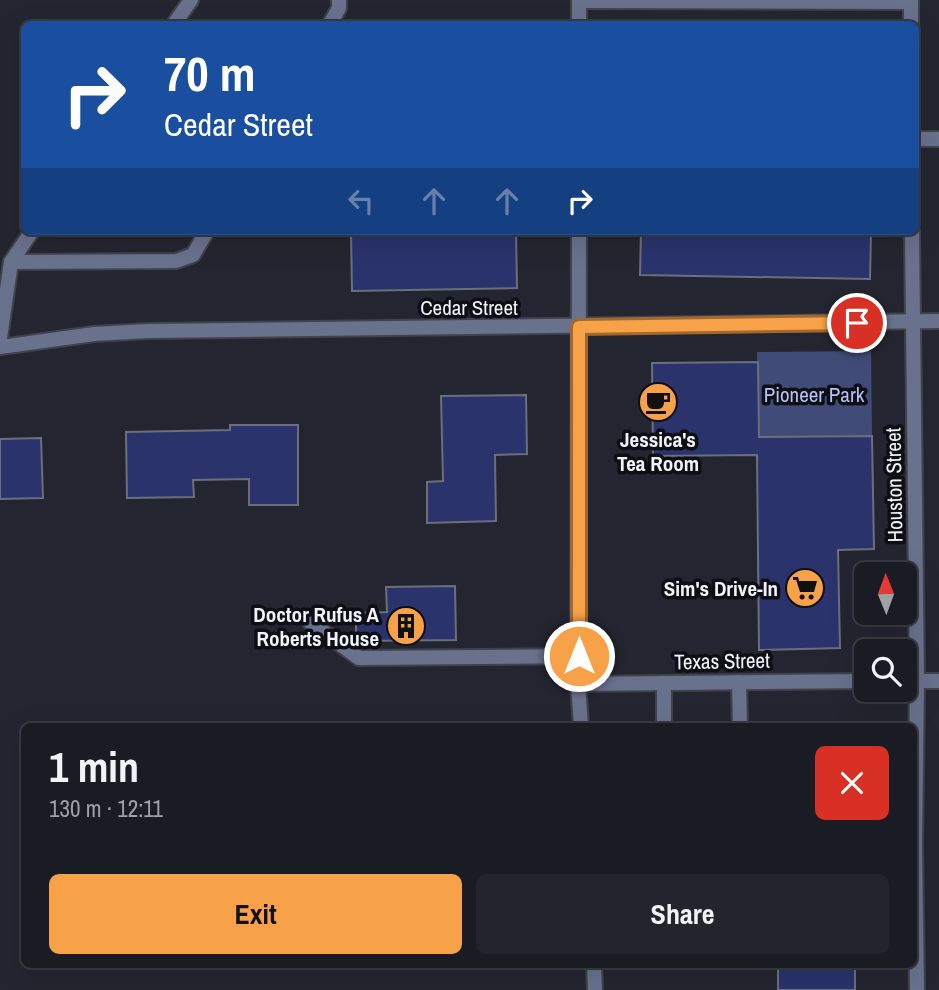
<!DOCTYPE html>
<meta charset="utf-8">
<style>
:root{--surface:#1a1c24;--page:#23252c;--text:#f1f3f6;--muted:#9fa1a6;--line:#383a41;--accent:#f7a149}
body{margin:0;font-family:"Archivo Narrow",sans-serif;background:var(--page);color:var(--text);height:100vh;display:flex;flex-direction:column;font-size:26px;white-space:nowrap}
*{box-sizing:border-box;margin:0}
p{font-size:23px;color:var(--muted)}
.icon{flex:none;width:38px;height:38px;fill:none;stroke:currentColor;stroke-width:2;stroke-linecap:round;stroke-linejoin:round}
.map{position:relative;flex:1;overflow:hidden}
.panel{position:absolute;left:21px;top:723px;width:896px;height:245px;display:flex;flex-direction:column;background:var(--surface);border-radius:10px;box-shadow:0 7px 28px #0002,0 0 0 2px var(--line)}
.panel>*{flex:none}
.banner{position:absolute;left:21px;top:21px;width:898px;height:214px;border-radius:10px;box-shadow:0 7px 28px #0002,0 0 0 2px var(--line);background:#1a4fa0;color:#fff;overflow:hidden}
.needle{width:46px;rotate:359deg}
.controls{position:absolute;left:854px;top:562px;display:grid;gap:14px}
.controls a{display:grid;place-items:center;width:63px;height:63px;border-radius:10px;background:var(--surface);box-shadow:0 7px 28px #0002,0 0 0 2px var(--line);font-size:35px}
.pin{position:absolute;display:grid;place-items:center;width:60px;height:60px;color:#fff;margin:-30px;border:4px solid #fff;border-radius:50%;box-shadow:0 2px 7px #0007}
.me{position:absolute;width:77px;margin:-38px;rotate:0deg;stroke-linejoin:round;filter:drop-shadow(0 0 5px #0008)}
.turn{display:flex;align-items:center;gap:24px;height:147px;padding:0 28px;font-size:32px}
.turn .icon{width:91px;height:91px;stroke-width:2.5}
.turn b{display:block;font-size:49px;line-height:60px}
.lanes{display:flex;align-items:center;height:66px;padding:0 28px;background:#0003;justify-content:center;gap:35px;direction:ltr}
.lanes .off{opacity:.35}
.round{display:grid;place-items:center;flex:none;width:74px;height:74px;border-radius:10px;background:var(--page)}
.summary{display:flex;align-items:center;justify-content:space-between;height:119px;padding:0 28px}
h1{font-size:42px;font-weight:700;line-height:52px}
.action{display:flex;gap:14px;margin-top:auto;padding:14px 28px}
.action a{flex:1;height:80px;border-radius:10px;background:var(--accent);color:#111;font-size:28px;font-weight:700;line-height:80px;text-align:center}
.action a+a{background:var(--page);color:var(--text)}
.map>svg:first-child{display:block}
.green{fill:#414b78}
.building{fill:#2a336c;stroke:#6b6f7b;stroke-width:2}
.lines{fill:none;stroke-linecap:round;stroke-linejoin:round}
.lane-casing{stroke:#40434c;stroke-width:18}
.street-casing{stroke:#40434c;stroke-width:18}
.lane{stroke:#69718d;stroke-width:14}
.street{stroke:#69718d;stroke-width:14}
.route-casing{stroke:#a1692f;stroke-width:18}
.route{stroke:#f7a149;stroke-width:12}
.labels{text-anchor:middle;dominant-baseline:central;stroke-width:7;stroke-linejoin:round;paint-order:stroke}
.street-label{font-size:21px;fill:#f1f3fa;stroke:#0e0f14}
.park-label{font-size:21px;fill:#b4c2f8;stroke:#0e0f14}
.poi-label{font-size:21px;font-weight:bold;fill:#f1f3fa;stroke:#0e0f14;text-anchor:end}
</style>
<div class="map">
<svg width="939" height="990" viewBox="0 0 939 990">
<rect width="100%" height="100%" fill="#232630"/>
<path class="green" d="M871 351 872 435 759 438 757 352Z"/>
<g class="building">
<path d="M351 231H516L517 288 352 291Z"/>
<path d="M641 231H871L870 279 640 275Z"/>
<path d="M758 362 759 437 872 436 874 549 838 550 840 648 759 650 757 455 653 456 652 363Z"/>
<path d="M526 395 527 454 495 455 496 521 427 523V482L443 481 441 396Z"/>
<path d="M230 425H298V505H249V479L193 480 194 497 127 498 126 432 230 430Z"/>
<path d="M41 438 43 498 0 499V439Z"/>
<path d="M455 586 456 640 356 641V613L387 612 386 587Z"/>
<rect x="778" y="964" width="77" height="26"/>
</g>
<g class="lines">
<defs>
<g id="lane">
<path d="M579 1 911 2"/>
<path d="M174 24 191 0"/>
<path d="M330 24 339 8V0"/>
<path d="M915 139H939"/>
<path d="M11 262 176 261 193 255 207 231"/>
<path d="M0 338 11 262 32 231"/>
<path d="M310 622 359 658 579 656"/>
<path d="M739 682 740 726"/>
<path d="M664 683V726"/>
</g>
<g id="street">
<path d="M911 0V24"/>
<path d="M579 24V0"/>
<path d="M579 231 578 684 581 726"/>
<path d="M912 231 917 681 915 846 917 990"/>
<path d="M0 347 94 334 148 331 939 321"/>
<path d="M905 681H939"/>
<path d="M578 684 866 681"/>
<path d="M594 964 595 990"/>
</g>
</defs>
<use href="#lane" class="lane-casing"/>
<use href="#street" class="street-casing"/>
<use href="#lane" class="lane"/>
<use href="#street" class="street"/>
</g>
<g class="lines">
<defs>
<path id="route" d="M579 656V327L857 323"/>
</defs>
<use href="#route" class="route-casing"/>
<use href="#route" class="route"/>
</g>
<defs>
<symbol id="cafe-disc" viewBox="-11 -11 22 22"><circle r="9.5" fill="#f7a149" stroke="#0e0f14"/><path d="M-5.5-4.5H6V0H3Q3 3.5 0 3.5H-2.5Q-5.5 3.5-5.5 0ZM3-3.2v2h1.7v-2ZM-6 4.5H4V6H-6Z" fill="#111"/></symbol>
<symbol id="supermarket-disc" viewBox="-11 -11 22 22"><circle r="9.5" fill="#f7a149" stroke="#0e0f14"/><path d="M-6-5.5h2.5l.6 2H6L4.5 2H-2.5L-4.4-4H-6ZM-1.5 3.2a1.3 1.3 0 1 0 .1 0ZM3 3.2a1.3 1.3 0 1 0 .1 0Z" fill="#111"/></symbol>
<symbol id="building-disc" viewBox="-11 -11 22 22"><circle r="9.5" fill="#f7a149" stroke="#0e0f14"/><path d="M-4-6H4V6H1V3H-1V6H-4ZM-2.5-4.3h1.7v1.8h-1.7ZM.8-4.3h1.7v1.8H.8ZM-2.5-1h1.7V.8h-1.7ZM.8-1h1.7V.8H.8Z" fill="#111"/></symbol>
</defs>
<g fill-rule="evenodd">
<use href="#cafe-disc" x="636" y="380" width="44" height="44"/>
<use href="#supermarket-disc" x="783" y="566" width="44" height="44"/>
<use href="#building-disc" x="384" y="604" width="44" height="44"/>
</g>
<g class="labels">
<g class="street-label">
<text x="469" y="307">Cedar Street</text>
<text transform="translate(894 485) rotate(-91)">Houston Street</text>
<text transform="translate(722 661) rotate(-1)">Texas Street</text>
</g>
<g class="park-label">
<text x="814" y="394">Pioneer Park</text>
</g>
<g class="poi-label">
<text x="658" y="439" text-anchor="middle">Jessica's<tspan x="658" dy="24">Tea Room</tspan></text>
<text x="778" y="588">Sim's Drive-In</text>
<text x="379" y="614">Doctor Rufus A<tspan x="379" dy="24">Roberts House</tspan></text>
</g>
</g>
</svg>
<div class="controls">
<a><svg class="needle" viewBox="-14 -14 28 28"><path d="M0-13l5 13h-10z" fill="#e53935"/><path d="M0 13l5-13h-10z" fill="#9fa1a6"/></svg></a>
<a><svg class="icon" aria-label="search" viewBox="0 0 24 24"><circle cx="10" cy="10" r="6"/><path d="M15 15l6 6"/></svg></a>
</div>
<div class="pin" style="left:857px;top:323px;background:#d93025"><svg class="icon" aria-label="arrive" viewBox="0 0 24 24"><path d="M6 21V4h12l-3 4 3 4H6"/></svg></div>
<svg class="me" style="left:579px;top:656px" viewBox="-20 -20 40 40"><circle r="17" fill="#f7a149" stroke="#fff" stroke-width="3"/><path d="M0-11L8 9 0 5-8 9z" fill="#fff"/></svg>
<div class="banner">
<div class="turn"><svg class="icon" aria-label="right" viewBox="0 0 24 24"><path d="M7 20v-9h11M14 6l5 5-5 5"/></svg><div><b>70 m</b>Cedar Street</div></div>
<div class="lanes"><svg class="icon off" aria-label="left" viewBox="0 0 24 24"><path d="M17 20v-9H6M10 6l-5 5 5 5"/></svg><svg class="icon off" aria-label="ahead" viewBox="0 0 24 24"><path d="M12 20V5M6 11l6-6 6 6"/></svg><svg class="icon off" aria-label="ahead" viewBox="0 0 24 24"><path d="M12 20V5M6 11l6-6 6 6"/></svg><svg class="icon" aria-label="right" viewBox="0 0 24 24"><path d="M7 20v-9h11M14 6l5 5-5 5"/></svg></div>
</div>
<section class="panel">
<div class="summary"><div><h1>1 min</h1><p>130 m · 12:11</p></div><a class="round" style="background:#d93025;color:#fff"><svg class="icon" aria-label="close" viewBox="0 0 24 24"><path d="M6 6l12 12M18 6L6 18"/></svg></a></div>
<div class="action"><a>Exit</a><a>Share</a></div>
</section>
</div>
